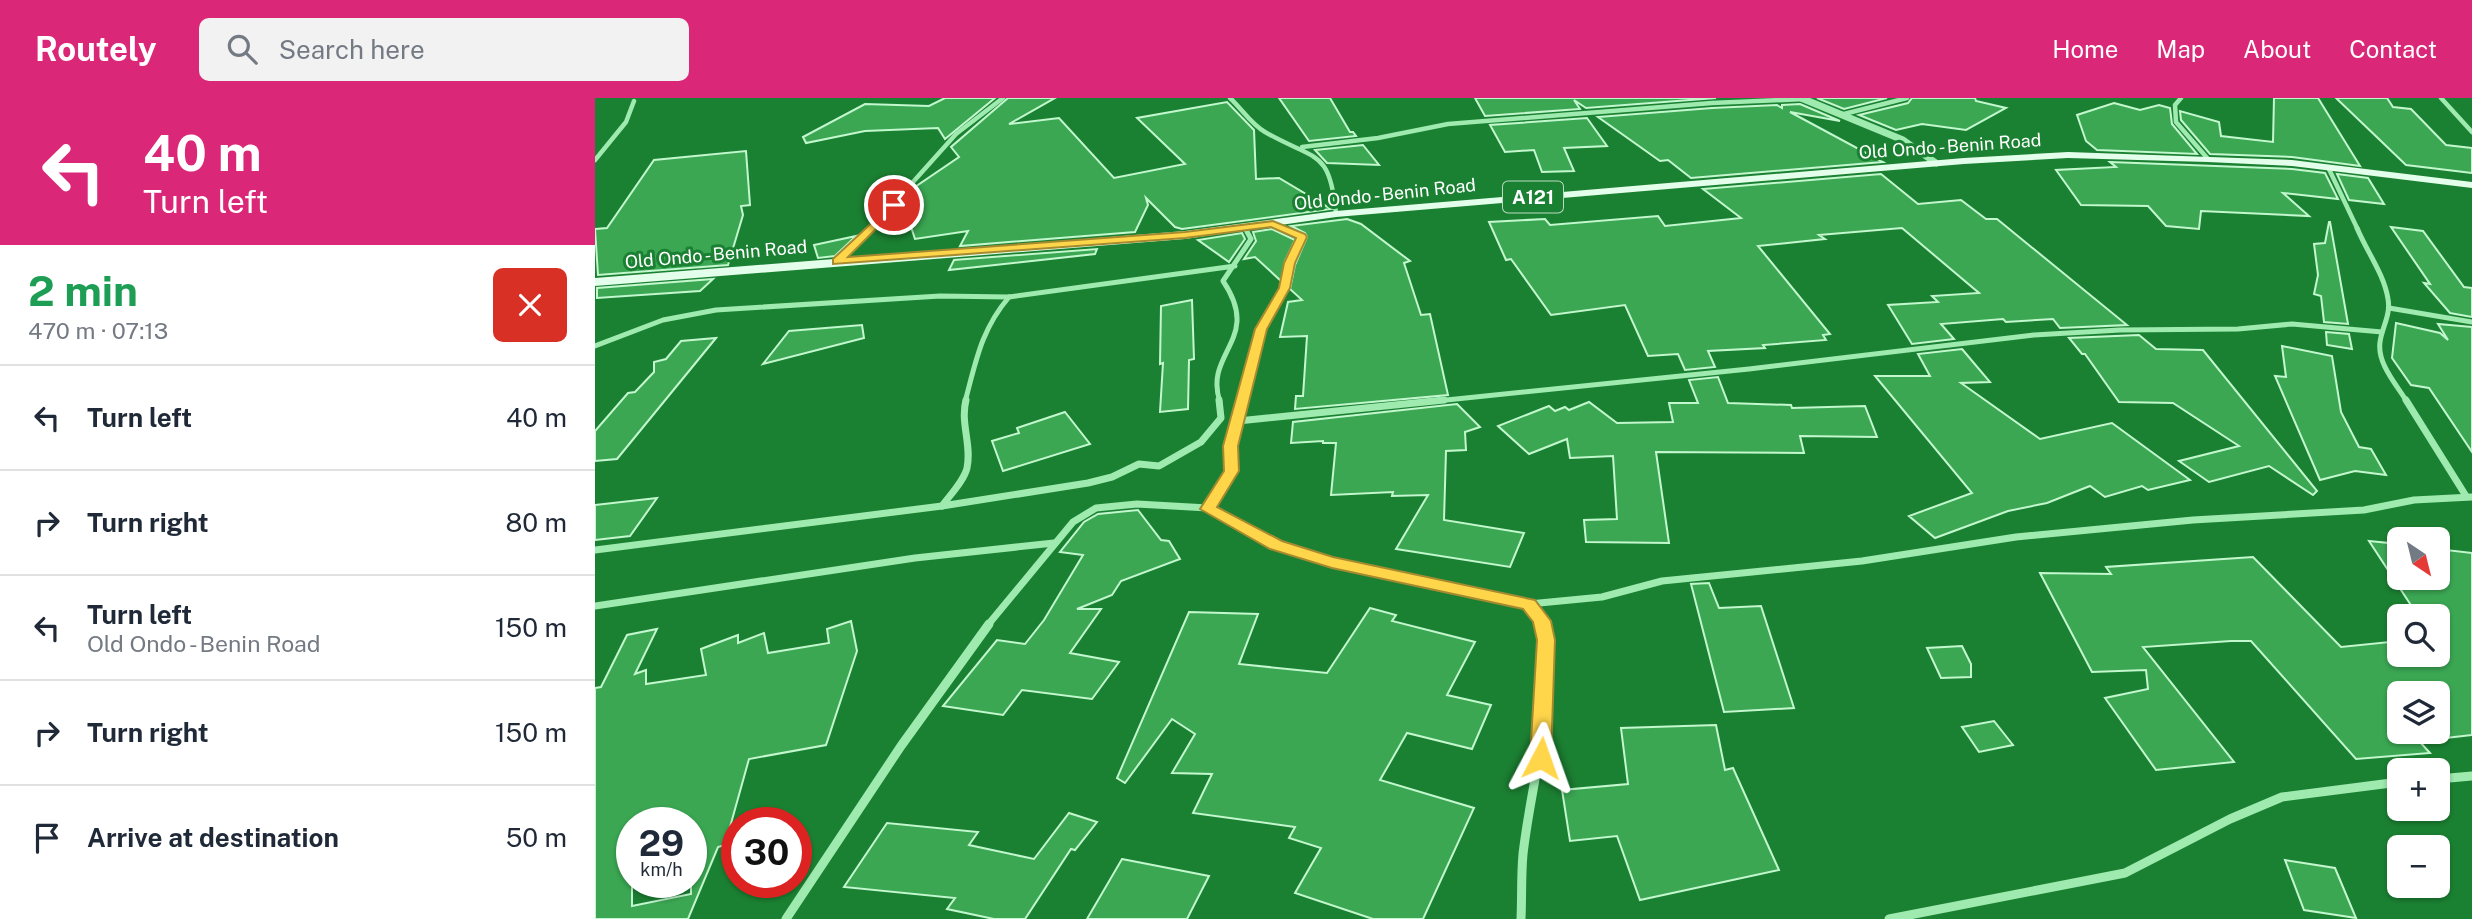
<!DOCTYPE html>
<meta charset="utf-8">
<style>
:root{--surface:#fff;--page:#f2f2f3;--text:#1f2937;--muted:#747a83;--line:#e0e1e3;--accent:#db2777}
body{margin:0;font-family:"Public Sans",sans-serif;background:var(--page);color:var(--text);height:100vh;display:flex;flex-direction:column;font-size:26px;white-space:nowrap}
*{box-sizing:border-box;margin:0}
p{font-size:23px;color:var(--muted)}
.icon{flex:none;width:38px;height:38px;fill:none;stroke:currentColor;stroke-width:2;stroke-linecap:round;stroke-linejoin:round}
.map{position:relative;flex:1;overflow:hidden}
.details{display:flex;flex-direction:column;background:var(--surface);width:595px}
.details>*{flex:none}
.top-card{background:#db2777;color:#fff;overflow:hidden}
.needle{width:46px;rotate:145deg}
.fabs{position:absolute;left:1792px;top:429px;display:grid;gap:14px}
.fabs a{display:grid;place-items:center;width:63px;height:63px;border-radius:10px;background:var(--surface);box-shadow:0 2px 5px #0004;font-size:35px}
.speed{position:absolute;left:21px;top:709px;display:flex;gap:14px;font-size:35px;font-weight:700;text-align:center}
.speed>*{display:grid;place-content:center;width:91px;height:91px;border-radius:50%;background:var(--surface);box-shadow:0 2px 5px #0004;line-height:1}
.speed small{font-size:18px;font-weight:400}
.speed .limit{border:10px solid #d22;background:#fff;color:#111}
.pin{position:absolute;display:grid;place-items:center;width:60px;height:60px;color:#fff;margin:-30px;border:4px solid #fff;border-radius:50%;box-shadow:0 2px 7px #0007}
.me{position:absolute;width:77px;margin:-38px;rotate:4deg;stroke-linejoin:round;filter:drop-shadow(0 0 5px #0008)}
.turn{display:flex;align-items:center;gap:24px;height:147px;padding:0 28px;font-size:32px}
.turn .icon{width:91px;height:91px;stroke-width:2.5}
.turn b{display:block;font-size:49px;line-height:60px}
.round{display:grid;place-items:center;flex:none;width:74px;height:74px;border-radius:10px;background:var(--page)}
.head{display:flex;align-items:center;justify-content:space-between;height:119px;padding:0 28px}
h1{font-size:42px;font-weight:700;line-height:52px;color:#1e9e55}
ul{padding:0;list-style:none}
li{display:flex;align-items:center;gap:21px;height:105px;padding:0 28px;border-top:2px solid var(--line)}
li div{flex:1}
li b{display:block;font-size:26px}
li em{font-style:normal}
header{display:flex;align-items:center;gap:42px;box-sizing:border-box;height:98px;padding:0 35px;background:var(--accent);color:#fff}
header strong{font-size:33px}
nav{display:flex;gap:38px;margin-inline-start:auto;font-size:24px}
.search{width:490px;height:63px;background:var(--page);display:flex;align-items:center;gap:18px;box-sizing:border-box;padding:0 24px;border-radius:10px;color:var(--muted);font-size:26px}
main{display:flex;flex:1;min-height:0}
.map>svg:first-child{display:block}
.building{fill:#3ba753;stroke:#c3f7ce;stroke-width:2;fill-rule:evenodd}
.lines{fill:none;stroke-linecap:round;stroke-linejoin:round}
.minor-far3{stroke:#9feaaf;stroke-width:4.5}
.minor-far2{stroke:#9feaaf;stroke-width:5}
.minor-far1{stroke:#9feaaf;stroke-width:7}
.minor{stroke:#9feaaf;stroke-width:9}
.tertiary{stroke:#9feaaf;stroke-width:7}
.primary{fill:#e3feea;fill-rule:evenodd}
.route{fill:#ffd54a;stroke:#a68a30;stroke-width:2}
.labels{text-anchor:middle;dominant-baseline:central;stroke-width:6;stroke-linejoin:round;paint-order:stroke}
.far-street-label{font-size:18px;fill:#fff;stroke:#1b8132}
.shield{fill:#1b8132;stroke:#bbd9c2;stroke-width:2}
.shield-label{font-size:19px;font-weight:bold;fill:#fff}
</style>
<header>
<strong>Routely</strong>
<div class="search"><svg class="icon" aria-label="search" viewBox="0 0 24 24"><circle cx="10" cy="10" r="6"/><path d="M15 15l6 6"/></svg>Search here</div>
<nav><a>Home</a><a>Map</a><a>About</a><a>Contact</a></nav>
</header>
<main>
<section class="details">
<div class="top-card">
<div class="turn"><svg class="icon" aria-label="left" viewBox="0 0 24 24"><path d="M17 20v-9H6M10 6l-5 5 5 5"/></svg><div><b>40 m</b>Turn left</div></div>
</div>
<div class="head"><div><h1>2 min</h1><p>470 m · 07:13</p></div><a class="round" style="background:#d93025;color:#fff"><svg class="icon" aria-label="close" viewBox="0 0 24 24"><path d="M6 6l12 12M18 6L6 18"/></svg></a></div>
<ul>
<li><svg class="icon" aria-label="left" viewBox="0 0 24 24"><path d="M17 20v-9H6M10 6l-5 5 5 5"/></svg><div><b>Turn left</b></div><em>40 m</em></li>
<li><svg class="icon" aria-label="right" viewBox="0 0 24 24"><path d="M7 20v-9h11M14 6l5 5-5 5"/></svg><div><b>Turn right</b></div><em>80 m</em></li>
<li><svg class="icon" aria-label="left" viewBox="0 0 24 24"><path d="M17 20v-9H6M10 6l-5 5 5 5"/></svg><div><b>Turn left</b><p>Old Ondo - Benin Road</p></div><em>150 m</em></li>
<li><svg class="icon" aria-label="right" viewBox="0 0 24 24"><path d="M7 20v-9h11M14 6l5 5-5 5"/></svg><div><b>Turn right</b></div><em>150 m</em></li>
<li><svg class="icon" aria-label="arrive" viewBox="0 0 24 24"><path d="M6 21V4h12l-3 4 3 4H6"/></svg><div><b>Arrive at destination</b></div><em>50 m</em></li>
</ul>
</section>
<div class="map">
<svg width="1877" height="821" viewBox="0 0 1877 821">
<rect width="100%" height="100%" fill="#1b8132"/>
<g class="building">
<path d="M350 0H400L350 41 343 30 270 33 211 45 208 39 270 6 334 8Z"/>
<path d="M413 0H460L414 26 464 20 519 80 590 66 542 20 632 4 659 32 661 81 684 80 736 111 587 131 580 129 551 100 553 107 540 134 365 148 373 133 320 141 313 120 325 118 320 89 364 59 356 49Z"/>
<path d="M684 0H735L755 34H758L761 38 714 43Z"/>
<path d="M880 0H1121L991 10 979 2 985 11 890 18Z"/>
<path d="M1222 0H1292L1249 11Z"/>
<path d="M1317 0H1380L1381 3 1411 10 1371 32 1327 26 1301 32 1264 17 1313 5Z"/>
<path d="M1679 0H1723L1765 68 1697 59 1615 56 1586 22 1585 13 1624 24 1626 38 1678 44Z"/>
<path d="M1741 0H1792L1798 9 1816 11 1851 47 1877 50V75L1811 67Z"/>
<path d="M1519 5 1545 12 1564 7 1575 10 1577 26 1602 56 1502 52 1491 43 1482 17Z"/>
<path d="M1205 6 1245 23 1195 14 1288 64 1096 80 1073 62 1065 63 1003 19 1117 10 1182 7 1187 10V7Z"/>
<path d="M992 20 1012 48 969 50 979 73 947 74 939 52 910 54 895 27Z"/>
<path d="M768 47 784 67 732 65 720 52Z"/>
<path d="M151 53 155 107 146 108 148 117 133 167 3 177 0 131 12 130 59 62Z"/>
<path d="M1515 64 1697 71 1730 75 1743 101 1688 95 1714 118 1606 113 1604 131 1571 128 1553 108 1486 107 1461 72 1521 69Z"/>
<path d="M1286 76 1323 106 1366 102 1391 121H1402L1532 227 1465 230 1458 221 1411 224 1408 221 1346 226 1359 241 1317 246 1293 207 1343 204 1337 198 1384 195 1307 130 1224 137 1230 141 1163 148 1235 236 1228 237 1231 242 1168 247 1170 250 1113 253 1120 269 1090 272 1083 256 1053 258 1030 207 956 217 916 161 911 162 894 124 950 121 955 127 1063 118 1070 128 1146 120 1108 91Z"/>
<path d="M1742 76 1773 80 1789 106 1754 102Z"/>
<path d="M752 121 766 126 815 163 809 165 826 217 835 216 853 297 700 311 701 298H708L712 238 685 239 693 204 707 202 695 191 700 167 712 139 710 135 696 128Z"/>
<path d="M1734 124H1735L1753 226 1729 224 1726 198 1719 196 1723 177 1719 146 1730 145Z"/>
<path d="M1796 129 1828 133 1869 189 1877 190V219L1855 215 1829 185 1835 186Z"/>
<path d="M677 131 700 142 690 163 686 183 660 159 649 161 661 143 658 134Z"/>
<path d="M647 135 650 141 634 164 603 142Z"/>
<path d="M261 138 240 158 223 160 219 147Z"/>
<path d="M502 151 500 156 354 172 359 162Z"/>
<path d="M118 181 105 193 2 200V190Z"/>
<path d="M597 202 599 261 594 262 593 311 565 314 568 265 565 266 566 208Z"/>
<path d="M1801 225 1845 235 1853 242 1843 226 1877 229V354L1834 290 1816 287 1797 260Z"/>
<path d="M267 227 269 240 168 266 194 233Z"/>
<path d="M1731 234 1754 236 1757 251 1732 247Z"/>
<path d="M1544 237 1561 251 1608 252 1722 393 1718 397 1674 368 1614 384 1584 363 1644 348 1578 305 1524 304 1490 256H1487L1474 240Z"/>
<path d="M121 240 22 361 0 363V333L33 295 40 294 59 274V264L71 261 86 243Z"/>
<path d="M1687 248 1737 258 1746 314 1764 349 1776 351 1791 377 1760 373 1725 382 1680 278 1691 279Z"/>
<path d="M1367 251 1395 284 1366 285 1445 341 1517 325 1595 382 1553 392 1547 388 1510 399 1495 388 1452 405 1413 413 1340 440 1314 418 1377 395 1280 278H1335L1323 256Z"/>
<path d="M1123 279 1133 305 1196 307 1197 310 1270 308 1282 339 1205 338 1209 355 1061 354 1074 445 991 444 989 422 1022 421 1018 358 975 360 972 341 934 356 903 328 954 308 960 313 970 309 974 312 994 304 1022 325 1078 324 1074 305H1103L1094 282Z"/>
<path d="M862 306 885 329 870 334 871 352 851 353 849 422 929 435 915 469 801 451 833 397 797 398 798 394 736 397 741 345H728V343L696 345 698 324Z"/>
<path d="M470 314 495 346 408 373 397 343 424 335 422 330Z"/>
<path d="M62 400 35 438 0 442V407Z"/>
<path d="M543 412 566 442 574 443 585 461 526 483 517 497 482 511H506L475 555 524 564 497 601 427 592 408 617 348 608 402 542 430 546 449 522 488 457 465 454 489 424 503 416Z"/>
<path d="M1774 443 1804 446V480H1843V451L1877 455V637L1824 643 1835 655 1761 661 1656 543H1636L1548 549 1639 664 1561 672 1510 600 1553 591 1551 572 1497 574 1445 475 1516 476 1511 469 1658 459 1746 549 1804 543V556H1843V518H1823ZM1804 595H1843V634H1804Z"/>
<path d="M1114 485 1124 510 1166 508 1199 610 1129 614 1096 486Z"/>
<path d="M775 510 801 517 797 523 880 544 852 597 896 607 877 651 812 635 785 682 879 710 828 821H778L700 795 726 750 694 740 700 729 598 715 617 676 577 675 600 636 577 621 530 685 522 680 594 514 663 516 644 566 732 575Z"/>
<path d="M256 523 262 553 231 647 154 661 130 747 123 749 93 821H0V590L6 589 32 537 62 531 40 576 51 572V586L111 577 106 551 143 537V545L169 535 173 555 234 545 232 531ZM37 724H96V796L37 808Z"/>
<path d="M1367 548 1376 566V579L1346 580 1332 550Z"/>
<path d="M1399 623 1418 647 1384 654 1367 629Z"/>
<path d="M1121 627 1130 672 1138 670 1184 772 1045 802 1022 738 975 743 967 692 1033 686 1026 630Z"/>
<path d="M474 715 502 724 480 752 476 751 430 821H399L352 811 360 800 249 789 292 725 383 734 374 747 439 761Z"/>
<path d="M527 761 614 778 592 821H492Z"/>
<path d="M1690 762 1740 770 1761 820 1709 812Z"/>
</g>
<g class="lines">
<g class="minor-far3">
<path d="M635 0C647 11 656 26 670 34 720 63 735 50 741 116"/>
<path d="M1586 0 1580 7 1581 24 1613 61"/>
<path d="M1846 0 1877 34"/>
<path d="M1245 17 1312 0"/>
<path d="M707 49 783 40 853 26 1117 5 1209 1"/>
<path d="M0 62 31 24 39 3"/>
<path d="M1733 69 1763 132"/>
<path d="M678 126 692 132"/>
<path d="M649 129 651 132"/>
<path d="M275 132 361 36 408 0"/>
</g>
<g class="minor-far2">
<path d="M1762 130C1772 154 1789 176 1793 201 1796 217 1787 229 1785 244 1782 266 1802 287 1812 304"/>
<path d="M242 164 277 130"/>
<path d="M1794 210 1877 224"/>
<path d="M0 248 68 222 121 212 345 198 414 199 640 168"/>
<path d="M370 304C381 263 386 232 414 199"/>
<path d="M625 304C608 254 668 242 628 183L656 141 650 130"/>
<path d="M647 304 666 231 690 190 695 165 707 139 688 130"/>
<path d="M832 304 1154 271 1439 237 1525 232 1643 231 1697 226 1787 234"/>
</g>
<g class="minor-far1">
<path d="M1811 302 1871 398"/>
<path d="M643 323 849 302"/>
<path d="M347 408C355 397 369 383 372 370 377 347 365 325 371 302"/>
<path d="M613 410 637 373 635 348 647 302"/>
<path d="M0 452 347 408 493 385 517 379 544 366 564 368 606 344 626 320 624 302"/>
<path d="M934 506 948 528"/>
<path d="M0 508 320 460 459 445"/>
<path d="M392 528 478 424 501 410 542 406 613 410 681 447 737 464 934 506 1007 499 1067 483 1267 463 1421 439 1598 422 1769 412 1819 402 1877 399"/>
</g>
<g class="minor">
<path d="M1843 681 1877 678"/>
<path d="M191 821 306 648 394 526"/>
<path d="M926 821C927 800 926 778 928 756 936 684 963 600 948 526"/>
<path d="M1294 821 1530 775 1635 721 1687 699 1804 684"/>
</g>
<path class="tertiary" d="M1206 0 1308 42 1341 65"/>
<path class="primary" d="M1473 54 1697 62 1877 84V90L1697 68 1613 64 1473 60 1369 66 741 119 590 141 0 188V180L590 133 741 113 1369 60Z"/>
</g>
<path class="route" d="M299 104 304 107 302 110 253 159 590 134 678 123 710 136 712 139 700 165 695 190 672 231 643 348 644 373 622 409 687 443 738 459 940 502 956 523 960 542 956 660 953 666 946 668 938 666 935 660 942 542 938 524 928 511 737 470 675 451 605 411 629 373 628 348 660 231 684 190 689 165 701 140 676 129 590 140 238 166V161Z"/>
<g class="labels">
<g class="far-street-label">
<text transform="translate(1355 48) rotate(-4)">Old Ondo - Benin Road</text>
<text transform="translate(790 96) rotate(-6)">Old Ondo - Benin Road</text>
<text transform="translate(121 156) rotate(-5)">Old Ondo - Benin Road</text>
</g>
<rect class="shield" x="908" y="83.5" width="60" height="31" rx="5"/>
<g class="shield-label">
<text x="938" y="99">A121</text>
</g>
</g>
</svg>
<div class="fabs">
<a><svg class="needle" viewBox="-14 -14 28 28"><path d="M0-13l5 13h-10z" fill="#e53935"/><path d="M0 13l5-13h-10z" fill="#747a83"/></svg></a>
<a><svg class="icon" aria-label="search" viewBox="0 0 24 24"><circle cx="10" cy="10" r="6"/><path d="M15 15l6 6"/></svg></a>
<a><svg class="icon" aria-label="layers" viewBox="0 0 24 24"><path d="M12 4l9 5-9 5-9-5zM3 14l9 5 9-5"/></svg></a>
<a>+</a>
<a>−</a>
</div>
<div class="speed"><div>29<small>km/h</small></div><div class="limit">30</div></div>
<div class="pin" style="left:299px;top:107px;background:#d93025"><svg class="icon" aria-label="arrive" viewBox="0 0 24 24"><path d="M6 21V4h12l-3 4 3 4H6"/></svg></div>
<svg class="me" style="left:946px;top:660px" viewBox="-20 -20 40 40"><path d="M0-17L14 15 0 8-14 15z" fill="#ffd54a" stroke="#fff" stroke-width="4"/></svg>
</div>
</main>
